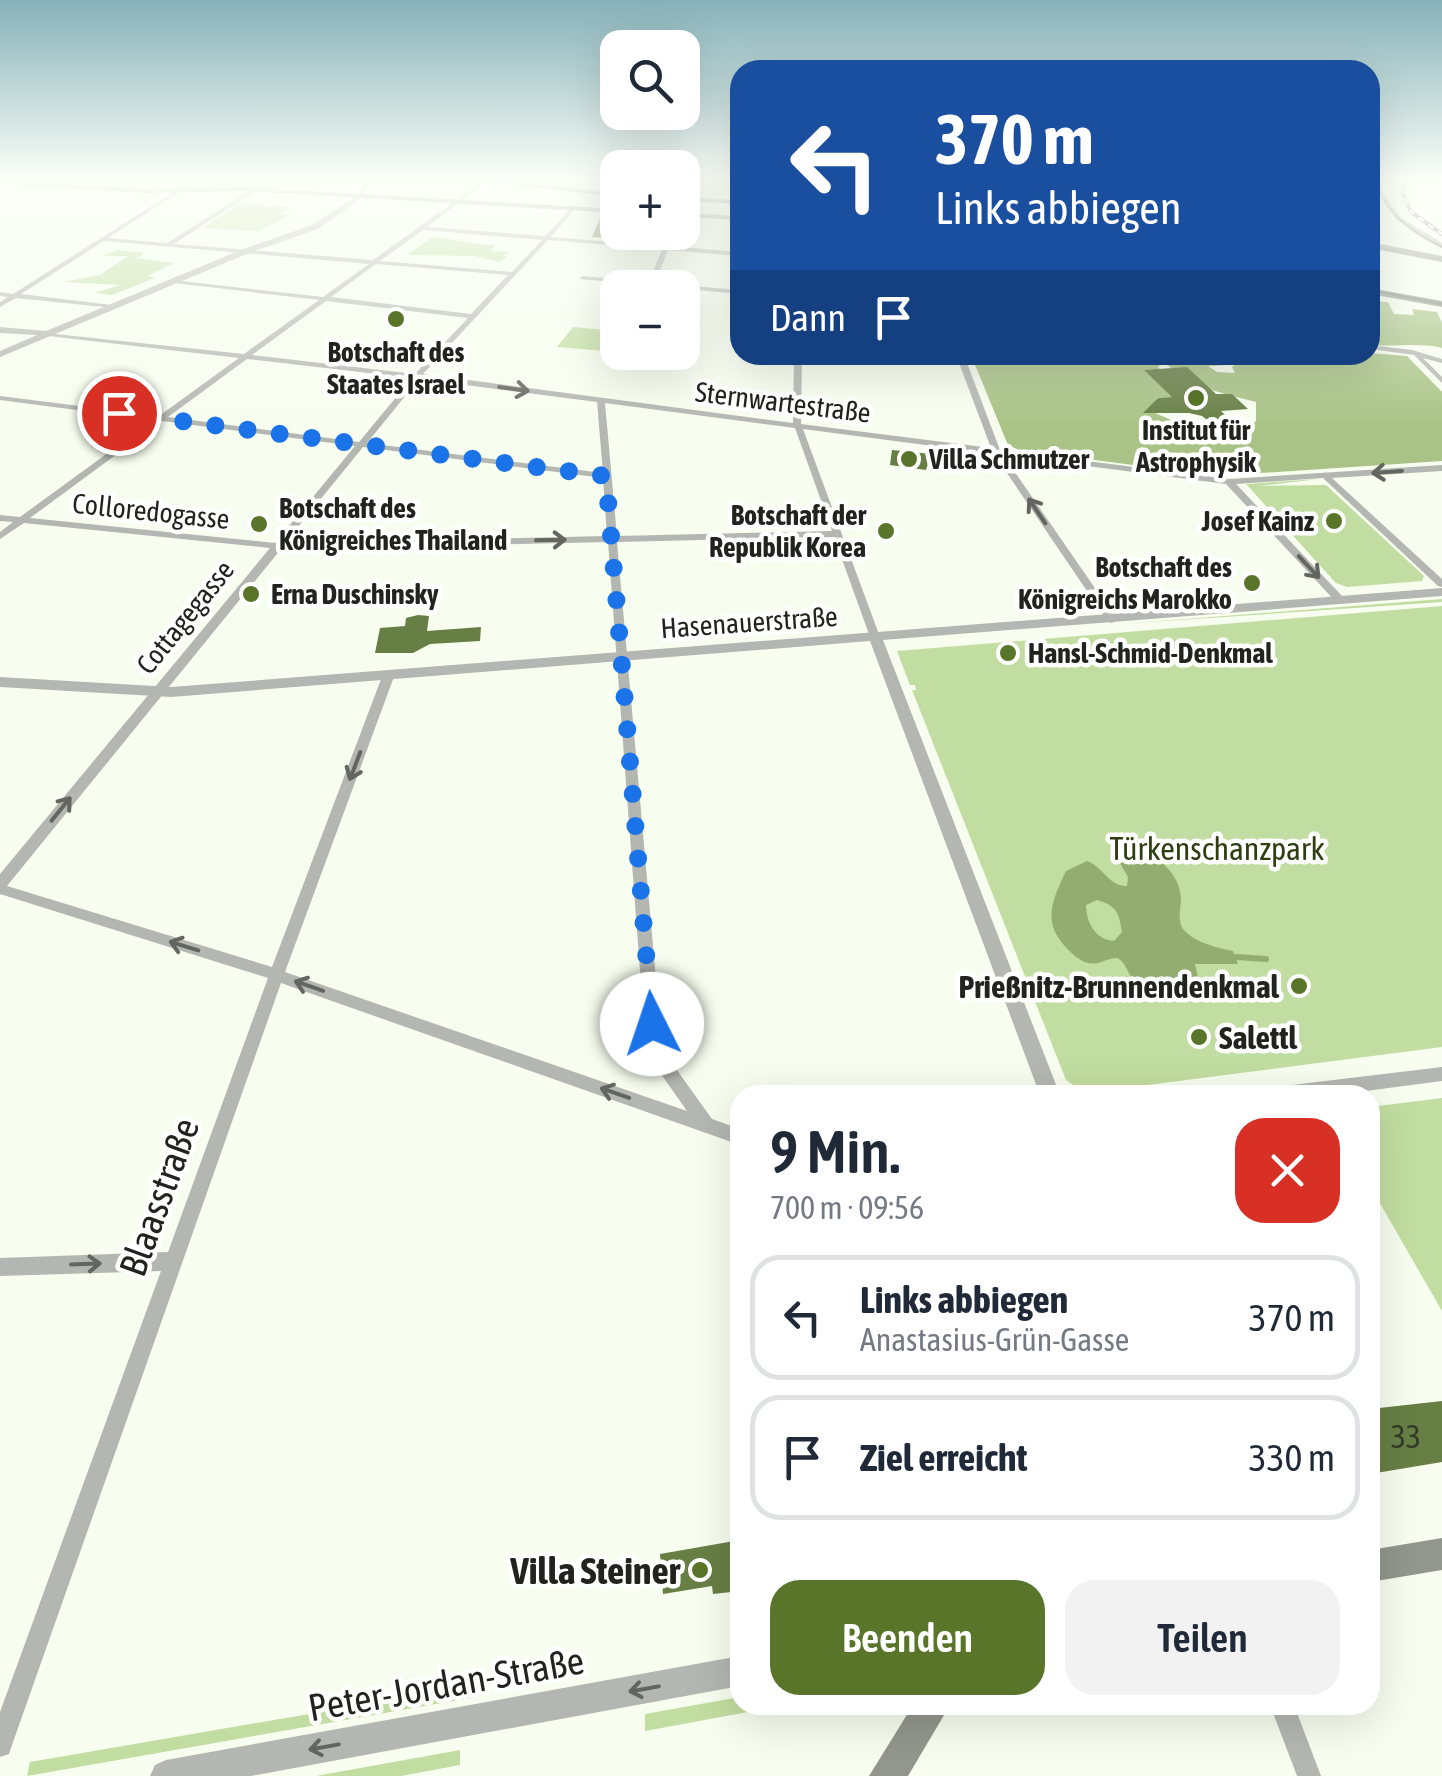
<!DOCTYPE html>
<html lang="de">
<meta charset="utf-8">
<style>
:root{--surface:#fff;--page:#f2f2f3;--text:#1f2937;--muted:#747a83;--line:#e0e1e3;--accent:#597529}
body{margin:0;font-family:"Asap Condensed",sans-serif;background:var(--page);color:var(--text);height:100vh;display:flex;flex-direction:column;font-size:38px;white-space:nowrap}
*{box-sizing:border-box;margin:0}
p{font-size:32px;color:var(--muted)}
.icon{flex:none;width:55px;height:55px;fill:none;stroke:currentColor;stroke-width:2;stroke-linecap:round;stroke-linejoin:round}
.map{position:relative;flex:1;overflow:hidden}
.sheet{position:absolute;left:730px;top:1085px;width:650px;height:630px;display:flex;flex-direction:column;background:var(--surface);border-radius:30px;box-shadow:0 10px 40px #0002}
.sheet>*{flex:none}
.top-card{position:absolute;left:730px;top:60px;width:650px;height:305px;border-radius:30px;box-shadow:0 10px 40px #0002;background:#1a4fa0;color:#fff;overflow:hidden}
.tools{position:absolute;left:600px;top:30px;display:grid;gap:20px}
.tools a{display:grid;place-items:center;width:100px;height:100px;border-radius:20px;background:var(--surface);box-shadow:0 10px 40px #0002;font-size:50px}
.pin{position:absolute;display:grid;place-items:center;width:85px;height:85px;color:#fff;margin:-42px;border:5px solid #fff;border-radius:50%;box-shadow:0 2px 10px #0007}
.me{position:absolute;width:110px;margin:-55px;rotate:356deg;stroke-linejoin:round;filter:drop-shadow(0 0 8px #0008)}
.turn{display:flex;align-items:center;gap:35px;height:210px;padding:0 40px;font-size:45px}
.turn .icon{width:130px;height:130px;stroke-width:2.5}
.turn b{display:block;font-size:70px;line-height:85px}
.then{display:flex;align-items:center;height:95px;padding:0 40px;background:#0003;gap:20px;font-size:38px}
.round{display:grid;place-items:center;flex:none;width:105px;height:105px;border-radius:30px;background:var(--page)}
.summary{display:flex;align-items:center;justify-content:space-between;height:170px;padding:0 40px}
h1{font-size:60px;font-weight:600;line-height:75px}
.button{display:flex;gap:20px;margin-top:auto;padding:20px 40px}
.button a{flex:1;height:115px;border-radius:30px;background:var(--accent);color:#fff;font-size:40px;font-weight:600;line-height:115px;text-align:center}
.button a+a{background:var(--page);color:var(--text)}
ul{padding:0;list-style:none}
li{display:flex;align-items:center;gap:30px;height:125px;margin:0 20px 15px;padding:0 20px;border:5px solid var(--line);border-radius:30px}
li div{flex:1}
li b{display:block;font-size:38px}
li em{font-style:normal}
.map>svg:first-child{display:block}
.green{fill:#c2dda1}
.forest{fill:#a9c386;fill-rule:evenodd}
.water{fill:#93ad71;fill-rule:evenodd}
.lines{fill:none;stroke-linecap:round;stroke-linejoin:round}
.stream{stroke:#93ad71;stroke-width:6}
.building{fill:#677f45}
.minor{fill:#b4b7b1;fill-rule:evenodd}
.tertiary{fill:#b4b7b1;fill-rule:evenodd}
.secondary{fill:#92968d;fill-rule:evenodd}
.tram{stroke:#7b8076;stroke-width:2.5}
.rail-casing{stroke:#7b8076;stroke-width:4}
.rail{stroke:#fff;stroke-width:2.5;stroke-dasharray:6;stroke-linecap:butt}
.oneway{stroke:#636660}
.route{stroke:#1a73e8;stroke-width:18;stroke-dasharray:0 32.4}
.poi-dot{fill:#597529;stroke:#fff;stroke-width:4}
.labels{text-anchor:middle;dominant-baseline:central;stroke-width:9;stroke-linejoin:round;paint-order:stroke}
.far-poi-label{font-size:28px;font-weight:bold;fill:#21241e;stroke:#fff;text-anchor:start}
.far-street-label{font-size:28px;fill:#21241e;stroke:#fff}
.park-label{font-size:32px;fill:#2d3e11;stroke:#fff}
.poi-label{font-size:32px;font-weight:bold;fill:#21241e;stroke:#fff;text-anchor:end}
.near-number-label{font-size:32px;fill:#323b28}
.near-street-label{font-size:38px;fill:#21241e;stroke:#fff}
.near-poi-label{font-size:38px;font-weight:bold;fill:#21241e;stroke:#fff;text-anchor:end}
</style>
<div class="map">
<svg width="1442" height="1776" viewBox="0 0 1442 1776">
<rect width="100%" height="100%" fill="#f7feef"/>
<g class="green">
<path d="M241 203 290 207 280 214 290 215 259 231 202 228Z"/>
<path d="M432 237 486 245 519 244 495 245 491 251 511 252 503 255 507 257 499 262 475 256 407 255Z"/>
<path d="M117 250 145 253 137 258 174 263 147 276 155 278 112 295 94 293 121 285 64 282 100 275 128 256H103Z"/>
<path d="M573 327 617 331V352L557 347Z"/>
<path d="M1319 479 1259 486 1326 485 1424 576 1422 581 1347 587 1336 583 1246 484Z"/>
<path d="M1442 599V602L1122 624Z"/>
<path d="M1442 606V1047L1085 1093 1066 1080 912 690H916L915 685H910L897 651Z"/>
<path d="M1442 1098V1311L1370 1186V1107Z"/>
<path d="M471 1686 470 1698 27 1776 30 1762Z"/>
<path d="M740 1697V1705H747L748 1712 645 1731V1714Z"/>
<path d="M460 1750V1765L401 1776H316Z"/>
</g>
<g class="forest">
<path d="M1370 301 1388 302 1394 314 1414 315 1412 309 1437 312 1442 323V348C1422 342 1395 347 1370 345Z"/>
<path d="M1370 353 1407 356 1442 392V461L1216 476 1019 450 1008 445 971 355H1230L1228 365 1208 366 1217 372 1235 373 1232 367 1245 355 1296 363 1302 358 1320 364 1324 357 1318 355ZM1166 364C1197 389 1221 393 1256 402V421C1223 449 1180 423 1148 410L1159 403 1156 398 1174 397 1158 366Z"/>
</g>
<path class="water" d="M1128 849C1154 852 1179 870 1181 898 1181 908 1177 920 1183 929 1193 942 1218 948 1233 951L1238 964H1195L1200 986 1192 997C1172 1003 1145 996 1132 978 1126 969 1126 964 1118 958 1107 957 1100 966 1088 963 1079 961 1069 951 1063 944 1042 919 1054 897 1066 871L1087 861C1104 867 1108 886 1127 886L1128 877 1117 858ZM1097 900C1117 906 1119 913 1122 932L1114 941C1095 940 1086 921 1086 905Z"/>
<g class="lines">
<path class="stream" d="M1236 957 1266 959"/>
</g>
<g class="building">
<path d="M601 216 618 217V239L592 237Z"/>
<path d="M1187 367 1216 394H1232L1248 409 1221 411 1249 438 1222 431 1202 416 1189 413H1143L1158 398 1172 397 1144 370Z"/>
<path d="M892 450 931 454 926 470 890 465Z"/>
<path d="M418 615 429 616 427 631 481 627 480 641 430 644 413 653H375L380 628 405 626 406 618Z"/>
<path d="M1442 1401V1462L1370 1474V1409Z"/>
<path d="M740 1540V1591L713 1594 712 1586 663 1594 660 1554Z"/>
</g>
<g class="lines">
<g class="minor">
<path d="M270 178H276L174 244 373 260 487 178H492L427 227 545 236 573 206 575 209 551 237 663 246 669 232H675L669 246 740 252V256L668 250 655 283 740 290V294L580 279 582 276 649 282 662 249 548 240 423 374 793 423 794 355H802L801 424 991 448 956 355H964L1000 450 1229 479 1442 465V471L1332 478 1442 579V587L1438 586 1323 478 1236 484 1344 598 1345 600 1340 603 1336 602 1226 484 1003 455 1117 620 1112 623 1108 622 994 454 803 429 880 637 879 639H871L870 637 834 537 617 542 660 1024 669 1059 712 1119 740 1129V1145L281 983 12 1745 9 1754 0 1757V1712L161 1271 0 1276V1258L168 1252 268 978 0 894V874L270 548 24 523 0 539V532L13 522 0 521V515L20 517 153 420 0 400V396L159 416 239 358 48 336 46 333 244 354 319 300 174 283 172 280 323 297 369 264 104 241 21 294 112 305 114 308 16 298 0 307V302L8 297 0 296V292L13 294 175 191 180 192 108 238 167 243ZM423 230 542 240 512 272 380 261ZM376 264 508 275 471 314 331 297ZM326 301 468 318 415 374 252 355ZM247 359 412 378 359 442 168 417ZM419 379 597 402 603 473 367 443ZM605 403 795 428 832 531 617 536ZM162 421 355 446 275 543 30 518ZM363 447 603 478 607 536 285 543ZM608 542 644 1024 656 1067 687 1111 285 972 395 674 393 671 389 670 383 674 272 967 7 886 281 549Z"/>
<path d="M1384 178H1389L1382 190 1401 218 1442 243V248L1397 220 1376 190Z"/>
<path d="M1370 345 1412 350 1442 359V363L1423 358 1442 377V383L1414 355 1370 349Z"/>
<path d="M1442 1067V1081L1335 1095H1267L1269 1090 1275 1087Z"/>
<path d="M1270 1705H1294L1321 1776H1297Z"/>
</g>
<g class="tertiary">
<path d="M367 178H373L359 200 318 229 249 253 0 357V351L37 335 0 333V327L46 331 243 249 312 225 354 198Z"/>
<path d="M1442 588V596L883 640 1060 1095H1040L870 641 171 697 0 687V677L171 687Z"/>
<path d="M740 1656V1686L251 1776H150L155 1765 166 1760Z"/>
</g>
<g class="secondary">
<path d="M409 178H492L618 193V197L492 182Z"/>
<path d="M0 180 145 189 244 187 618 209V213L244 191 145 193 0 184Z"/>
<path d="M682 197 740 200V204L682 201Z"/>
<path d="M682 213 740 216V220L682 217Z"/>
<path d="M1370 242 1442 256V262L1370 248Z"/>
<path d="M1370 288 1442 301V307L1370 294Z"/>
<path d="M1442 1538V1570L1370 1582V1550Z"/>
<path d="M913 1705H950L908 1776H869Z"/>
</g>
<g class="tram">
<path d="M397 178 487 180 618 196"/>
<path d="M1384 178 1378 189C1391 218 1414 233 1442 247"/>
<path d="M682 199 740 202"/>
<path d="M1370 290 1442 304"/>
</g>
<defs>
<path id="rail" d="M1409 178 1401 191 1411 212 1442 234"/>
</defs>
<use href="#rail" class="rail-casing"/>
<use href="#rail" class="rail"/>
</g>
<defs><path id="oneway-shaft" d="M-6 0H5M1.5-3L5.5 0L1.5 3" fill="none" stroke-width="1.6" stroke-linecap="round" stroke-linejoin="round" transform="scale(2.5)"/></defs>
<g class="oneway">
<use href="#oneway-shaft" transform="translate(514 389) rotate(8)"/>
<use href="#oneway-shaft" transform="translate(1387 472) rotate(176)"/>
<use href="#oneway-shaft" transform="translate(1037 511) rotate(-124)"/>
<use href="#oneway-shaft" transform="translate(551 540) rotate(-1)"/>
<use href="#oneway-shaft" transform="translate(1309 567) rotate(47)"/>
<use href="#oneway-shaft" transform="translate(355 766) rotate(111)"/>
<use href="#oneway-shaft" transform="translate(61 809) rotate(-51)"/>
<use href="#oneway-shaft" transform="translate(184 946) rotate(-163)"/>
<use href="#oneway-shaft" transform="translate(309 986) rotate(-161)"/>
<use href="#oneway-shaft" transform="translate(615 1093) rotate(-161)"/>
<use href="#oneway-shaft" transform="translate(86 1264) rotate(-2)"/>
<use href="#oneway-shaft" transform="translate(644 1689) rotate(170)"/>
<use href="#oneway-shaft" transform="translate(324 1747) rotate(170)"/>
</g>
<linearGradient id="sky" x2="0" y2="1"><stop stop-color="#86b1b8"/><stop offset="0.42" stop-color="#fbfff8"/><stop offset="1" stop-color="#fbfff8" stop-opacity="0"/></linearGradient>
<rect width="1442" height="426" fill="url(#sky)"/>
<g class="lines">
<path class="route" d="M119 413 606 476 652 1024"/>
</g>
<g class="poi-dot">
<circle cx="396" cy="319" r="10"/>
<circle cx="1196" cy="398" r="10"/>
<circle cx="909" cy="459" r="10"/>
<circle cx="1334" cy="521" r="10"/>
<circle cx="259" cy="524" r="10"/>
<circle cx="886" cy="531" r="10"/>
<circle cx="1252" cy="583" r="10"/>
<circle cx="251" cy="594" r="10"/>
<circle cx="1008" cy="653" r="10"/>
<circle cx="1299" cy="986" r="10"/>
<circle cx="1199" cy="1037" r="10"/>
<circle cx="700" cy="1570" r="10"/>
</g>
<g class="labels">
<g class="far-poi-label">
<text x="396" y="352" text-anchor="middle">Botschaft des<tspan x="396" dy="32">Staates Israel</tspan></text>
<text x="1196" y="430" text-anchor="middle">Institut für<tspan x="1196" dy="32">Astrophysik</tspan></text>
<text x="929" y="459">Villa Schmutzer</text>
<text x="279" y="508">Botschaft des<tspan x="279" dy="32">Königreiches Thailand</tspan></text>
<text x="866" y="515" text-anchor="end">Botschaft der<tspan x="866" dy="32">Republik Korea</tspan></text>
<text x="1314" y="521" text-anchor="end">Josef Kainz</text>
<text x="1232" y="567" text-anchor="end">Botschaft des<tspan x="1232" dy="32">Königreichs Marokko</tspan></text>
<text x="271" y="594">Erna Duschinsky</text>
<text x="1028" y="653">Hansl-Schmid-Denkmal</text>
</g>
<g class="far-street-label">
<text transform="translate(783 402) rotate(7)">Sternwartestraße</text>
<text transform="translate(151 511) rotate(6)">Colloredogasse</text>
<text transform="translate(185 617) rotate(-51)">Cottagegasse</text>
<text transform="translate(749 622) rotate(-4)">Hasenauerstraße</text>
</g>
<g class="park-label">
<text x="1217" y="848">Türkenschanzpark</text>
</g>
<g class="poi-label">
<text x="1279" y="986">Prießnitz-Brunnendenkmal</text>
<text x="1219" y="1037" text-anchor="start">Salettl</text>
</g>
<g class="near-number-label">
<text x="1406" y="1436">33</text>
</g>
<g class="near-street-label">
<text transform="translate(159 1197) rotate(-70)">Blaasstraße</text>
<text transform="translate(446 1684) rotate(-10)">Peter-Jordan-Straße</text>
</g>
<g class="near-poi-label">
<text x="680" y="1570">Villa Steiner</text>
</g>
</g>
</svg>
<div class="tools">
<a><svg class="icon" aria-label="search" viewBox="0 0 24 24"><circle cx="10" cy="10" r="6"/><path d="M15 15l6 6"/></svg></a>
<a>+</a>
<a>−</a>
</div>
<div class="pin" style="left:119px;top:413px;background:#d93025"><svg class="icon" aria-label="arrive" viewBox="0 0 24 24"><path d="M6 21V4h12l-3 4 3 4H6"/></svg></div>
<svg class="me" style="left:652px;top:1024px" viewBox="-20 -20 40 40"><circle r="19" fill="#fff"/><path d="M0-13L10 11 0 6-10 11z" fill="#1a73e8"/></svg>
<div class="top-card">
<div class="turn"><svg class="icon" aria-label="left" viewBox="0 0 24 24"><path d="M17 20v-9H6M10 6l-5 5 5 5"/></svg><div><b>370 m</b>Links abbiegen</div></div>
<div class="then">Dann<svg class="icon" aria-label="arrive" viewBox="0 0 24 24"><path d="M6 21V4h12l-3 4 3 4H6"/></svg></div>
</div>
<section class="sheet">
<div class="summary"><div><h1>9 Min.</h1><p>700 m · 09:56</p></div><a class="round" style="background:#d93025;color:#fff"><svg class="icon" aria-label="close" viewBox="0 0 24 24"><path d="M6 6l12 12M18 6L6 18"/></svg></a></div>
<ul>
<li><svg class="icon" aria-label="left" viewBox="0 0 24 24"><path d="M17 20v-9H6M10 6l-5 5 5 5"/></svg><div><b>Links abbiegen</b><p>Anastasius-Grün-Gasse</p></div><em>370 m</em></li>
<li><svg class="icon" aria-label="arrive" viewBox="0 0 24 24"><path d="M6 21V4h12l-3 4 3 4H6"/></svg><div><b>Ziel erreicht</b></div><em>330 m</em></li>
</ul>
<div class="button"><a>Beenden</a><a>Teilen</a></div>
</section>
</div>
